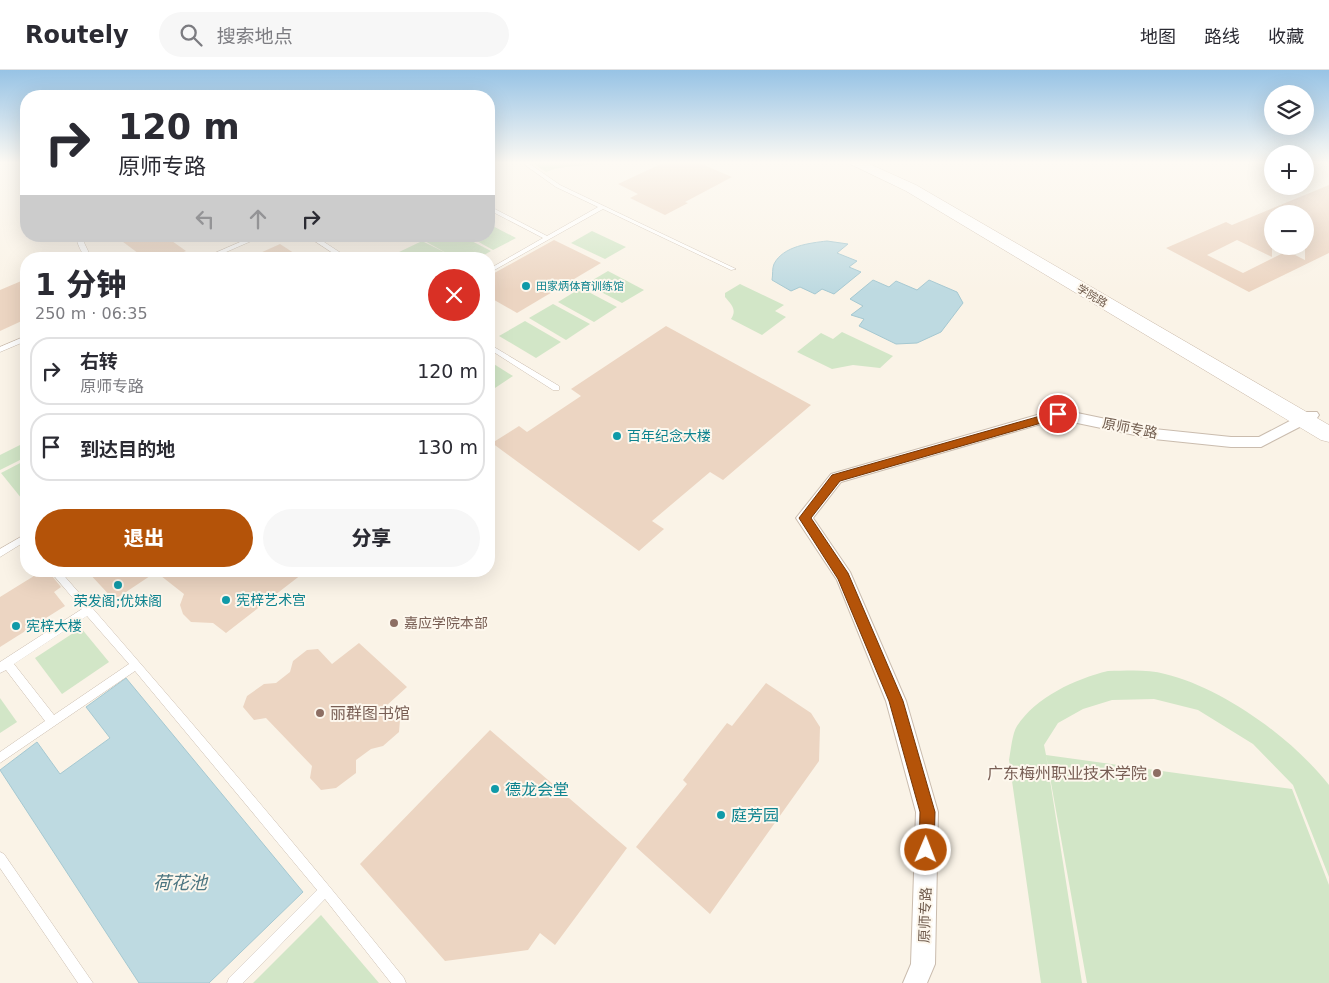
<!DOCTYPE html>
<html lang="zh">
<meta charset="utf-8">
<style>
:root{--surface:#fff;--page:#f7f7f7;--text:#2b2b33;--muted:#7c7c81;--line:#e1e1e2;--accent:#b45309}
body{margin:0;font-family:"DejaVu Sans","Noto Sans SC",sans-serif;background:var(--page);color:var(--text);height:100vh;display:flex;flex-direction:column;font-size:19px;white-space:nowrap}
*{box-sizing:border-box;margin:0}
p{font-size:16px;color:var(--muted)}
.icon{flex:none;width:28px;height:28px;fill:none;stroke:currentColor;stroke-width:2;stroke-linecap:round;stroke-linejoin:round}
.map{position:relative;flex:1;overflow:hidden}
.details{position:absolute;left:20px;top:182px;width:475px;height:325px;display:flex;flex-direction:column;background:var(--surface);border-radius:20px;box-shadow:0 5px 20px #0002}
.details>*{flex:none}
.top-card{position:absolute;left:20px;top:20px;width:475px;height:152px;border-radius:20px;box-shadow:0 5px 20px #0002;background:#fff;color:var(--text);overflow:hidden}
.fabs{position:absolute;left:1264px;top:15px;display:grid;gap:10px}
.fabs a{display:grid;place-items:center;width:50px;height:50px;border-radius:50%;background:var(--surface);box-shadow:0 5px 20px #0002;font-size:25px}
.pin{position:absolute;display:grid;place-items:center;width:42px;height:42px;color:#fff;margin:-21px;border:2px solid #fff;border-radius:50%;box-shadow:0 1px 5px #0007}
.me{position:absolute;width:55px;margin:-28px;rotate:1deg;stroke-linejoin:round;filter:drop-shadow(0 0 4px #0008)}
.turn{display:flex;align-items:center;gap:18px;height:105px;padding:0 15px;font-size:22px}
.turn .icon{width:65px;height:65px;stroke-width:2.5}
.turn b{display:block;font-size:35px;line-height:42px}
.lanes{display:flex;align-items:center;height:48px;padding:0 15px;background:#0003;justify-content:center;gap:25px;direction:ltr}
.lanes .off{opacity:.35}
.round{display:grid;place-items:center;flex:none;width:52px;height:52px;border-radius:26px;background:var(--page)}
.head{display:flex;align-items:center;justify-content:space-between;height:85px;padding:0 15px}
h1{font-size:30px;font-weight:800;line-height:38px}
.button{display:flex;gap:10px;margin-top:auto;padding:10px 15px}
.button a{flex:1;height:58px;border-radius:30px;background:var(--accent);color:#fff;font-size:20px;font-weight:800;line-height:58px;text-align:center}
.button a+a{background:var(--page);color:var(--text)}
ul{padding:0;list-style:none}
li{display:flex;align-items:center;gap:15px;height:68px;margin:0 10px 8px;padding:0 5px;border:2px solid var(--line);border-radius:20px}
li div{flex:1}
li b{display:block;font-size:19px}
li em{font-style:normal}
header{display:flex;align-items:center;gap:30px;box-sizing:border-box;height:70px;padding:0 25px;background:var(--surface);border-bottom:1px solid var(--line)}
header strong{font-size:24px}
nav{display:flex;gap:28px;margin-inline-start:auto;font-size:18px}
.search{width:350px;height:45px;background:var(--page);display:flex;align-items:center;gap:12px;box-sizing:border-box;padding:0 18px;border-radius:28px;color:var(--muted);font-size:19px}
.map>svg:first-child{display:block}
.green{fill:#d2e6c7}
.water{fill:#bedae1;stroke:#a5c8d1}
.building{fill:#ecd5c2;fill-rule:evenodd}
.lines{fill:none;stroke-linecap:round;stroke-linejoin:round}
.lane-casing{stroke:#cabcae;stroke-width:1}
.street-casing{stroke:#cabcae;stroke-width:2}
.secondary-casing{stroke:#ccbcac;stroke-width:1}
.lane{fill:#fff;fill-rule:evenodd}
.street{fill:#fff;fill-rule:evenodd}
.secondary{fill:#fff;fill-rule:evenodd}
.route{fill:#b45309;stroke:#753606}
.culture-dot{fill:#0f9aa8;stroke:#fdf7ed;stroke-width:2}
.education-dot{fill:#8d6e63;stroke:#fdf7ed;stroke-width:2}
.labels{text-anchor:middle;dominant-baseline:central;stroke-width:4;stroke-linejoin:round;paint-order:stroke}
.far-culture-label{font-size:11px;fill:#0d838f;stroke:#fdf7ed;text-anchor:start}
.far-street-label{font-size:11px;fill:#705c4e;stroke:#fdf7ed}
.street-label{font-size:14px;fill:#705c4e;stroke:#fdf7ed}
.culture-label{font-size:14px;fill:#0d838f;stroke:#fdf7ed;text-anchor:start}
.education-label{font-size:14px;fill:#785e54;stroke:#fdf7ed;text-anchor:start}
.near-education-label{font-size:16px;fill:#785e54;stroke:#fdf7ed;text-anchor:start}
.near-culture-label{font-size:16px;fill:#0d838f;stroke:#fdf7ed;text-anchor:start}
.near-water-label{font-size:18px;font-style:italic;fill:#4b7580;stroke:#fdf7ed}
</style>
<header>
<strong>Routely</strong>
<div class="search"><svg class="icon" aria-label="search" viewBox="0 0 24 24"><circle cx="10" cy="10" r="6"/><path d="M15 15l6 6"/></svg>搜索地点</div>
<nav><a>地图</a><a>路线</a><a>收藏</a></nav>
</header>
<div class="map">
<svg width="1329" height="913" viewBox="0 0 1329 913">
<rect width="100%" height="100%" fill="#faf3e7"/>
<g class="green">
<path d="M531 92H601C583 98 564 94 546 102Z"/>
<path d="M489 154 516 168 493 180 468 166H489Z"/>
<path d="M592 161 626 177 605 189 571 173Z"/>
<path d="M431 166H462L491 181 477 189H408L397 183 422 171 448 184 423 170Z"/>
<path d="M608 201 644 220 622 233 586 214Z"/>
<path d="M740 214 784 235 775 241 786 247 762 265 731 249C737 240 732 235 725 227V223Z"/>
<path d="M581 218 617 237 594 252 558 232Z"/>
<path d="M553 234 590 254 566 270 529 248Z"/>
<path d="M525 251 561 272 536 288 499 266Z"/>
<path d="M842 262 893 286 880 298 853 295 832 299 797 282 821 263 833 269Z"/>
<path d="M489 291 513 306 489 322Z"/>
<path d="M26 372V387L0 400V385Z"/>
<path d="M26 390V426L22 429 1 403Z"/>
<path d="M81 558 109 592 62 624 35 588Z"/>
<path d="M1108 601C1126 601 1148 599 1165 604 1223 618 1292 668 1329 715V807L1293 715 1253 674 1198 640 1154 629 1112 630 1083 639 1058 653 1044 675 1046 685 1292 719 1329 815V913H1087L1046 685 1082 913H1041L1009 690C1011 680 1012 664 1017 656 1036 627 1075 609 1108 601Z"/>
<path d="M0 628 17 652 0 663Z"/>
<path d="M321 845 379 913H253Z"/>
</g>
<g class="water">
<path d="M827 171 848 174 837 183 857 191 849 197 861 202 834 224 822 219 815 224 800 217 791 221 772 210C773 205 772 198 774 194 783 176 810 173 827 171Z"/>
<path d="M873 210 889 217 896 211 917 220 929 210 957 222 963 233 941 262 917 273 896 274 859 256 864 249 851 245 863 236 850 229Z"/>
<path d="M126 608 303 822 209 913H139L0 700 37 672 60 704 110 668 86 637Z"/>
</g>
<g class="building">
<path d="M665 92H697L732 107 685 132 688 133 665 145 630 128 638 124 618 114Z"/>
<path d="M1329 115V183L1249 222 1166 178 1226 152 1232 155ZM1272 144H1305V190L1287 181 1243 203 1207 185 1237 170 1272 187Z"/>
<path d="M115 166H165L186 181 168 189H146Z"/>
<path d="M554 170 601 193 517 243 489 227V206Z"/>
<path d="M280 174 303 189H247Z"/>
<path d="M26 209V249L0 261V220Z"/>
<path d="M666 256 811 335 723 410 710 402 652 451 664 459 639 481 492 373 519 356 527 362 581 326 571 319Z"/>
<path d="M42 501H48L61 517 54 522 65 536 0 577V527Z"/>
<path d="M87 501H306L226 563 213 553 191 552 183 544 180 535 184 524 156 502 114 530Z"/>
<path d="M359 573 407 617 386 636 400 650 399 662 383 676 371 679 356 690V703L336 718 321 720 310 708 312 696 266 648 254 650 243 637 247 626 264 614 276 613 290 602 293 591 307 580 318 579 332 594Z"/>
<path d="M766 613 811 643 820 657 819 691 710 844 636 777 687 714 683 710 727 653 732 656Z"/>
<path d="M490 660 627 778 555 875 540 863 528 880 445 891 360 794Z"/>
</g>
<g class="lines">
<defs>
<g id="lane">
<path d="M521 92H527L560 115 736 199 731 200 603 139 489 203V199L543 168 489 140V136L547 166 598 137 556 117Z"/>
<path d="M75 166H81L89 183 96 189C81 189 80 178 75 166Z"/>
<path d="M254 166H263L210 189H201Z"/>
<path d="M307 166H315L350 189H342Z"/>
<path d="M26 266V271L0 282V277Z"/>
<path d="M489 274 559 316V320H553L489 279Z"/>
<path d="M26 464V471L0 487V479Z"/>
<path d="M50 501H60C177 635 293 770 404 908L406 913H391L325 829 243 913H227L229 908 317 820 135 601 0 693V682L45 651 6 600 0 603V592L82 539ZM87 546 129 594 54 645 14 594Z"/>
<path d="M0 782 4 784 93 913H78L0 798Z"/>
</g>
<path id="street" d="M1058 339 1154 359 1231 367H1259L1307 342H1317L1319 345 1317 348 1261 377H1231L1154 369 1058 349 841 412 813 448 850 502 906 631 938 742 935 894 927 913H903L911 894 916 742 886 631 837 510 796 448 831 404Z"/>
<path id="secondary" d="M846 92H865L916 115 1329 355V372L1321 370 906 121Z"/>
</defs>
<use href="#lane" class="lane-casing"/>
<use href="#street" class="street-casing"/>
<use href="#secondary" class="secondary-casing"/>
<use href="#lane" class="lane"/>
<use href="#street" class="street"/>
<use href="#secondary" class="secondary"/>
</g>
<linearGradient id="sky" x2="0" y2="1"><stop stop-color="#97c3e5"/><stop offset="0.42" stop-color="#fdfaf4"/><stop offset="1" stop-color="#fdfaf4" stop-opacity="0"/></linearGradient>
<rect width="1329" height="220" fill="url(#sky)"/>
<path class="route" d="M1058 341 1062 342V347L840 411 811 448 848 503 903 631 935 742 934 780 932 785 926 787 921 785 919 780 920 742 889 631 838 509 799 448 832 405Z"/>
<g class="culture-dot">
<circle cx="526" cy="216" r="5"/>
<circle cx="617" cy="366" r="5"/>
<circle cx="118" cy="515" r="5"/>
<circle cx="226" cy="530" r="5"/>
<circle cx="16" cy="556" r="5"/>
<circle cx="495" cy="719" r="5"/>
<circle cx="721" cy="745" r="5"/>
</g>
<g class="education-dot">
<circle cx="394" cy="553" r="5"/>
<circle cx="320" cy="643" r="5"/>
<circle cx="1157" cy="703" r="5"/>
</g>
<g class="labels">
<g class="far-culture-label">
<text x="536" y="216">田家炳体育训练馆</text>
</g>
<g class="far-street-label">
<text transform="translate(1092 226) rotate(31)">学院路</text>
</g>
<g class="street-label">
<text transform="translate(1130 358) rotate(11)">原师专路</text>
<text transform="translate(925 845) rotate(-88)">原师专路</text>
</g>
<g class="culture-label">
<text x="627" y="366">百年纪念大楼</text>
<text x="236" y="530">宪梓艺术宫</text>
<text x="118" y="531" text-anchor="middle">荣发阁;优妹阁</text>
<text x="26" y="556">宪梓大楼</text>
</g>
<g class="education-label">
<text x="404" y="553">嘉应学院本部</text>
</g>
<g class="near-education-label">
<text x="330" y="643">丽群图书馆</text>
<text x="1147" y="703" text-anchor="end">广东梅州职业技术学院</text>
</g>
<g class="near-culture-label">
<text x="505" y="719">德龙会堂</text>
<text x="731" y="745">庭芳园</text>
</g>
<g class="near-water-label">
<text x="180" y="812">荷花池</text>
</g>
</g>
</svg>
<div class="fabs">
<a><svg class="icon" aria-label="layers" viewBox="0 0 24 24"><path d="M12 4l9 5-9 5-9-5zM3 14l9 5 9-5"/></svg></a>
<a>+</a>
<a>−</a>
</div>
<div class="pin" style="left:1058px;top:344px;background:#d93025"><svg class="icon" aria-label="arrive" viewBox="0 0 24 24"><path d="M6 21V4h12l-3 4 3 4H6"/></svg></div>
<svg class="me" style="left:926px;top:780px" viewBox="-20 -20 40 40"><circle r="17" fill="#b45309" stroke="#fff" stroke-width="3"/><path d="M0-11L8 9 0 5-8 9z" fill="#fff"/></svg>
<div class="top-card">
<div class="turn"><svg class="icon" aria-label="right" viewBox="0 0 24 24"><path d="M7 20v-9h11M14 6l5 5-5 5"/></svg><div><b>120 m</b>原师专路</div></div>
<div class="lanes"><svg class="icon off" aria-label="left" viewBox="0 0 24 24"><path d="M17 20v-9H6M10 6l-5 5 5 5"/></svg><svg class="icon off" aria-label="ahead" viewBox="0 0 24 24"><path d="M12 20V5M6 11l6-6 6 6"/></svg><svg class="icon" aria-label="right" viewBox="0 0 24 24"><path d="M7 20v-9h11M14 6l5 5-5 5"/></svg></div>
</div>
<section class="details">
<div class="head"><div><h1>1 分钟</h1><p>250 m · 06:35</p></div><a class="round" style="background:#d93025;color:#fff"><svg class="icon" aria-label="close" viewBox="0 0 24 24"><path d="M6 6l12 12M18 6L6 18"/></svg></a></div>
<ul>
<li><svg class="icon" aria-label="right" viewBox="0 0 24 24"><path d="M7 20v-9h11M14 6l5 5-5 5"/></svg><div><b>右转</b><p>原师专路</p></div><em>120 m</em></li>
<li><svg class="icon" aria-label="arrive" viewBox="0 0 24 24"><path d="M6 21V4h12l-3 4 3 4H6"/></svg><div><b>到达目的地</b></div><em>130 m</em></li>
</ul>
<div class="button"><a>退出</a><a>分享</a></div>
</section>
</div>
